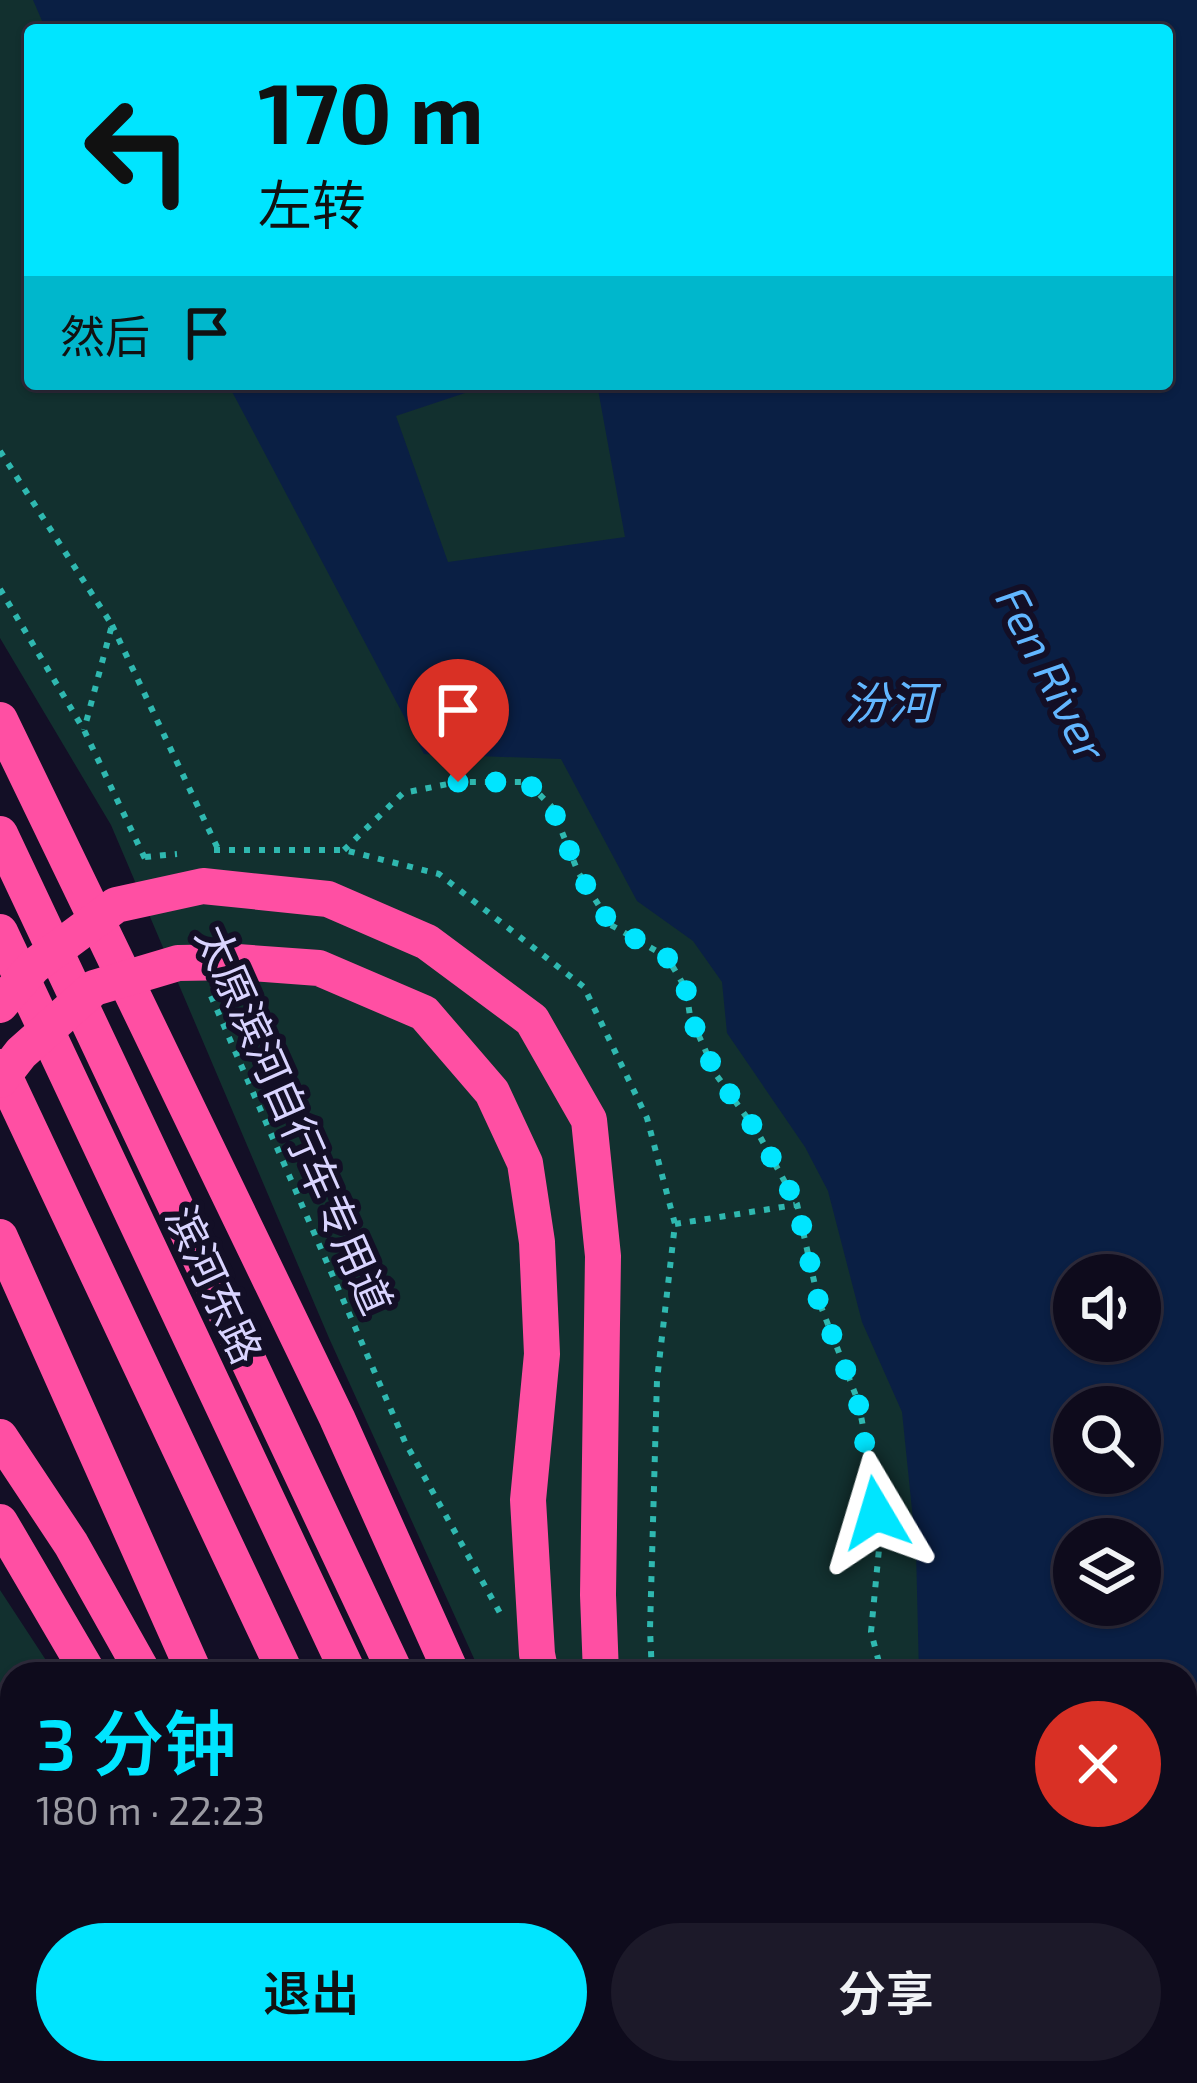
<!DOCTYPE html>
<html lang="zh">
<meta charset="utf-8">
<style>
:root{--surface:#0e0b1c;--page:#1c1929;--text:#f1f3f6;--muted:#9b9ba3;--line:#2e2b3b;--accent:#00e5ff}
body{margin:0;font-family:"Exo 2","Noto Sans SC",sans-serif;background:var(--page);color:var(--text);height:100vh;display:flex;flex-direction:column;font-size:45px;white-space:nowrap}
*{box-sizing:border-box;margin:0}
p{font-size:39px;color:var(--muted)}
.icon{flex:none;width:66px;height:66px;fill:none;stroke:currentColor;stroke-width:2;stroke-linecap:round;stroke-linejoin:round}
.map{position:relative;flex:1;overflow:hidden}
.sheet{position:absolute;left:0px;top:1662px;width:1197px;height:423px;display:flex;flex-direction:column;background:var(--surface);border-radius:36px 36px 0 0;box-shadow:0 3px 9px #0004,0 0 0 3px var(--line)}
.sheet>*{flex:none}
.banner{position:absolute;left:24px;top:24px;width:1149px;height:366px;border-radius:12px;box-shadow:0 3px 9px #0004,0 0 0 3px var(--line);background:#00e5ff;color:#111;overflow:hidden}
.fabs{position:absolute;left:1053px;top:1254px;display:grid;gap:24px}
.fabs a{display:grid;place-items:center;width:108px;height:108px;border-radius:50%;background:var(--surface);box-shadow:0 3px 9px #0004,0 0 0 3px var(--line);font-size:60px}
.pin{position:absolute;display:grid;place-items:center;width:102px;height:102px;color:#fff;margin:-123px -51px;border-radius:50% 50% 50% 0;rotate:-45deg;box-shadow:0 0 12px #0007}
.pin .icon{rotate:45deg}
.me{position:absolute;width:132px;margin:-66px;rotate:353deg;stroke-linejoin:round;filter:drop-shadow(0 0 9px #0008)}
.turn{display:flex;align-items:center;gap:42px;height:252px;padding:0 36px;font-size:54px}
.turn .icon{width:156px;height:156px;stroke-width:2.5}
.turn b{display:block;font-size:84px;line-height:102px}
.then{display:flex;align-items:center;height:114px;padding:0 36px;background:#0003;gap:24px;font-size:45px}
.round{display:grid;place-items:center;flex:none;width:126px;height:126px;border-radius:63px;background:var(--page)}
.headline{display:flex;align-items:center;justify-content:space-between;height:204px;padding:0 36px}
h1{font-size:72px;font-weight:600;line-height:90px;color:var(--accent)}
.button{display:flex;gap:24px;margin-top:auto;padding:24px 36px}
.button a{flex:1;height:138px;border-radius:72px;background:var(--accent);color:#111;font-size:48px;font-weight:600;line-height:138px;text-align:center}
.button a+a{background:var(--page);color:var(--text)}
.map>svg:first-child{display:block}
.green{fill:#12302f;fill-rule:evenodd}
.water{fill:#0a1f44;fill-rule:evenodd}
.lines{fill:none;stroke-linecap:round;stroke-linejoin:round}
.path{stroke:#2fb8b0;stroke-width:6;stroke-dasharray:6 9;stroke-linecap:butt}
.secondary{stroke:#6f6bff;stroke-width:30}
.highway{stroke:#ff4fa3;stroke-width:36}
.highway-bridge{stroke:#ff4fa3;stroke-width:36}
.route{stroke:#00e5ff;stroke-width:21;stroke-dasharray:0 37.8}
.labels{text-anchor:middle;dominant-baseline:central;stroke-width:12;stroke-linejoin:round;paint-order:stroke}
.street-label{font-size:42px;fill:#d9d4ff;stroke:#130f26}
.water-label{font-size:45px;font-style:italic;fill:#62b6ff;stroke:#130f26}
</style>
<div class="map">
<svg width="1197" height="2083" viewBox="0 0 1197 2083">
<rect width="100%" height="100%" fill="#130f26"/>
<g class="green">
<path d="M0 0H1197V2083H655L651 2073H1185V1674H481L329 1338 111 825 0 638ZM30 30H1167V384H30ZM1074 1275H1140V1341H1074ZM1074 1407H1140V1473H1074ZM1074 1539H1140V1605H1074Z"/>
<path d="M0 1590 55 1674H12V1770L0 1746Z"/>
</g>
<path class="water" d="M33 0H1197V1988L1185 1965V1674H919L916 1549 902 1412 862 1322 828 1191 805 1147 727 1033 722 982 693 941 637 901 561 759 424 754 228 384H492L396 416 448 562 625 537 597 384H1167V30H46ZM1074 1275H1140V1341H1074ZM1074 1407H1140V1473H1074ZM1074 1539H1140V1605H1074Z"/>
<g class="lines">
<g class="path">
<path d="M0 451 112 625 84 730"/>
<path d="M0 589 84 730 148 865"/>
<path d="M112 625 218 849"/>
<path d="M214 850H344L439 874 584 987 647 1118 675 1224 657 1380 650 1629 652 1674"/>
<path d="M344 850 403 793 458 782H527L552 807 578 872 611 925 667 957 686 989 690 1016 717 1076 758 1133 797 1204 818 1299 858 1401 873 1477 879 1549 871 1632 882 1674"/>
<path d="M145 857 177 854"/>
<path d="M211 996 405 1442 500 1613"/>
<path d="M675 1224 795 1205"/>
<path d="M1185 2013 1197 2038"/>
<path d="M754 2073 760 2083"/>
</g>
<g class="secondary">
<path d="M0 1912 12 1936"/>
<path d="M85 2073 91 2083"/>
</g>
<g class="highway">
<path d="M0 720 337 1418 452 1674"/>
<path d="M0 834 396 1674"/>
<path d="M0 932 349 1674"/>
<path d="M0 1067 286 1674"/>
<path d="M0 1237 195 1674"/>
<path d="M0 1437 71 1544 144 1674"/>
<path d="M0 1522 89 1674"/>
<path d="M0 1799 12 1823"/>
<path d="M139 2073 145 2083"/>
<path d="M253 2073 256 2083"/>
<path d="M329 2073 334 2083"/>
<path d="M373 2073 377 2083"/>
<path d="M473 2073 477 2083"/>
<path d="M536 2073 541 2083"/>
<path d="M582 2073 587 2083"/>
<path d="M628 2073 633 2083"/>
<path d="M662 2073 665 2083"/>
</g>
<g class="highway-bridge">
<path d="M0 1005 34 966 116 905 203 886 328 899 427 942 532 1020 589 1120 603 1256 598 1595 601 1674"/>
<path d="M0 1080 21 1053 94 988 178 963 237 962 319 968 424 1013 492 1092 525 1163 537 1242 542 1354 528 1500 537 1654 541 1674"/>
</g>
</g>
<g class="lines">
<path class="route" d="M458 782H527L552 807 578 872 611 925 667 957 686 989 690 1016 717 1076 758 1133 797 1204 818 1299 858 1401 876 1513"/>
</g>
<g class="labels">
<g class="street-label">
<text transform="translate(296 1119) rotate(66)">太原滨河自行车专用道</text>
<text transform="translate(216 1284) rotate(65)">滨河东路</text>
</g>
<g class="water-label">
<text transform="translate(1053 673) rotate(63)">Fen River</text>
<text x="889" y="701">汾河</text>
</g>
</g>
</svg>
<div class="fabs">
<a><svg class="icon" aria-label="sound" viewBox="0 0 24 24"><path d="M4 9h4l5-4v14l-5-4H4zM17 9q2 3 0 6"/></svg></a>
<a><svg class="icon" aria-label="search" viewBox="0 0 24 24"><circle cx="10" cy="10" r="6"/><path d="M15 15l6 6"/></svg></a>
<a><svg class="icon" aria-label="layers" viewBox="0 0 24 24"><path d="M12 4l9 5-9 5-9-5zM3 14l9 5 9-5"/></svg></a>
</div>
<div class="pin" style="left:458px;top:782px;background:#d93025"><svg class="icon" aria-label="arrive" viewBox="0 0 24 24"><path d="M6 21V4h12l-3 4 3 4H6"/></svg></div>
<svg class="me" style="left:876px;top:1513px" viewBox="-20 -20 40 40"><path d="M0-17L14 15 0 8-14 15z" fill="#00e5ff" stroke="#fff" stroke-width="4"/></svg>
<div class="banner">
<div class="turn"><svg class="icon" aria-label="left" viewBox="0 0 24 24"><path d="M17 20v-9H6M10 6l-5 5 5 5"/></svg><div><b>170 m</b>左转</div></div>
<div class="then">然后<svg class="icon" aria-label="arrive" viewBox="0 0 24 24"><path d="M6 21V4h12l-3 4 3 4H6"/></svg></div>
</div>
<section class="sheet">
<div class="headline"><div><h1>3 分钟</h1><p>180 m · 22:23</p></div><a class="round" style="background:#d93025;color:#fff"><svg class="icon" aria-label="close" viewBox="0 0 24 24"><path d="M6 6l12 12M18 6L6 18"/></svg></a></div>
<div class="button"><a>退出</a><a>分享</a></div>
</section>
</div>
